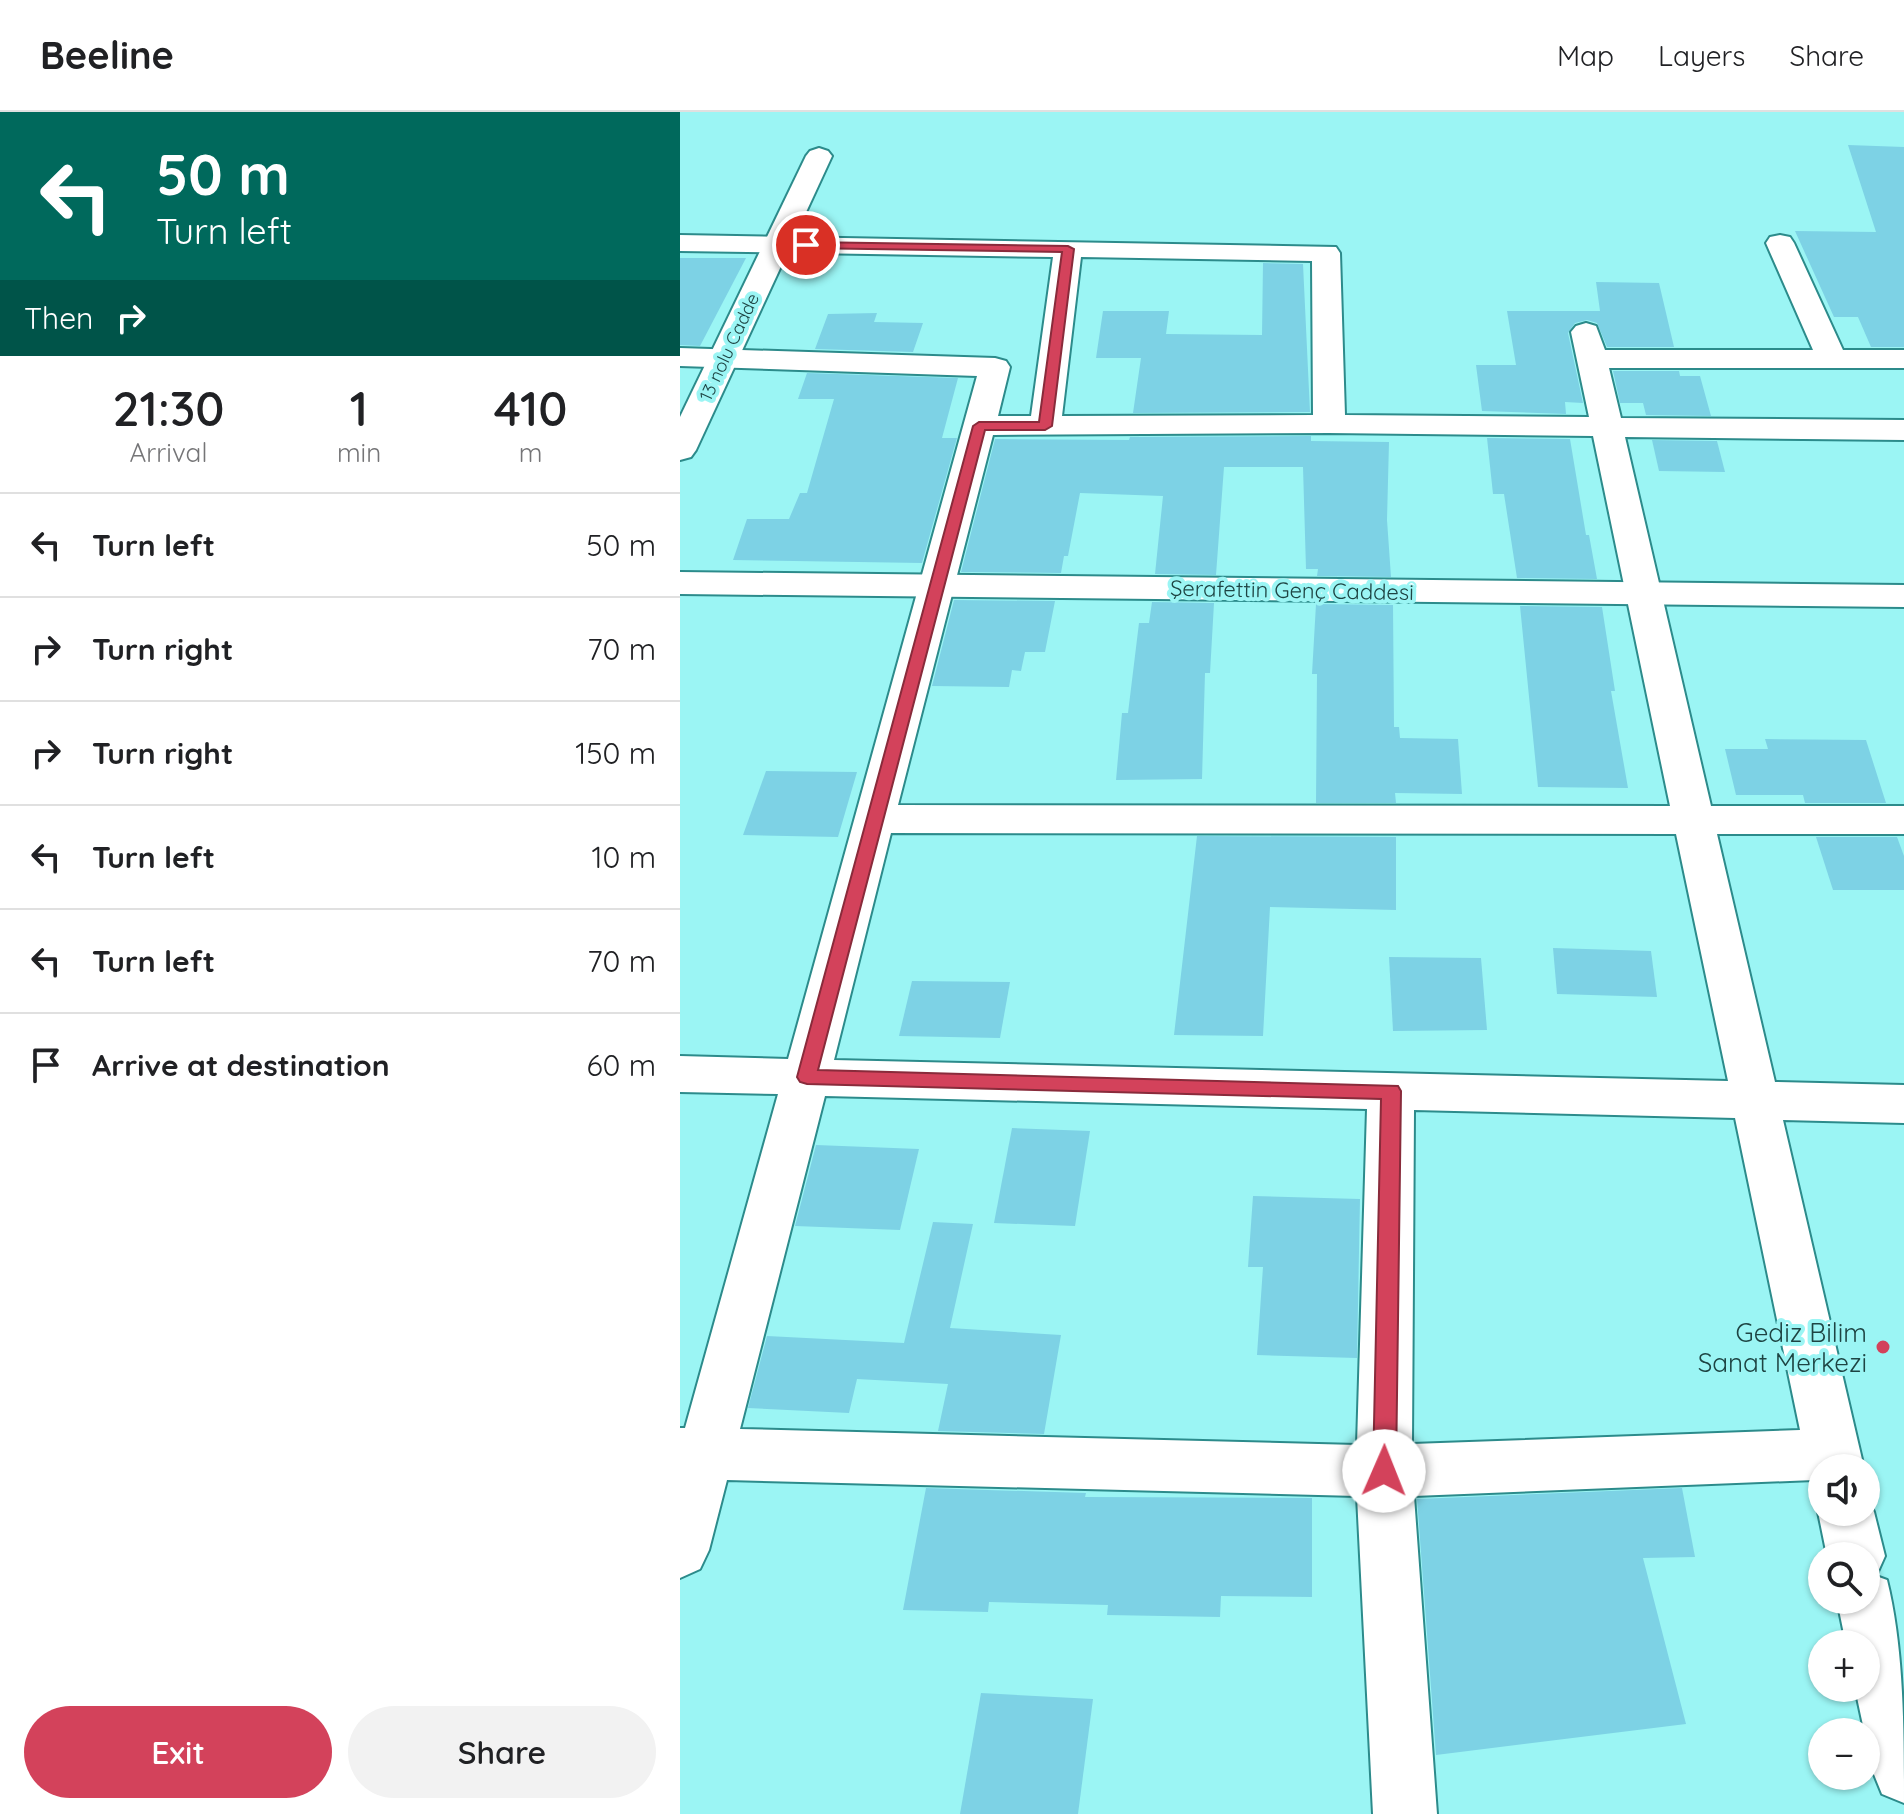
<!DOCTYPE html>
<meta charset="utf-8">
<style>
:root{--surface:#fff;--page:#f2f2f2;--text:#202124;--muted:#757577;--line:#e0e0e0;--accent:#d3425b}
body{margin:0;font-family:Quicksand,sans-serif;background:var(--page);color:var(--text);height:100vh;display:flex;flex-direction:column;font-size:30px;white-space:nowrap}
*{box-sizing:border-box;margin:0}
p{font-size:26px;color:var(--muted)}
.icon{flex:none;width:44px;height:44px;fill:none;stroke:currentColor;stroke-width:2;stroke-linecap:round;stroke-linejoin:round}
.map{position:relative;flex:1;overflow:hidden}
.drawer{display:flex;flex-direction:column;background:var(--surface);width:680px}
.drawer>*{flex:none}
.banner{background:#00695c;color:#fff;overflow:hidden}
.tools{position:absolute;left:1128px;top:1342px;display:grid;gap:16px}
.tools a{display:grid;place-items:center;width:72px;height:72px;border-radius:50%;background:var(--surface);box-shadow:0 2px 6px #0004;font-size:40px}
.pin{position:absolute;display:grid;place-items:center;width:68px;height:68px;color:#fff;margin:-34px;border:4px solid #fff;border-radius:50%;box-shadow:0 2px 8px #0007}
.me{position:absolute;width:88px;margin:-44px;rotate:1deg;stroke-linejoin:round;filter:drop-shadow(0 0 6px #0008)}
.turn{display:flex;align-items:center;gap:28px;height:168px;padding:0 24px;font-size:36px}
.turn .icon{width:104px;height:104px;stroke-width:2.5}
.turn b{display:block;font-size:56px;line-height:68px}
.then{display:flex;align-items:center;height:76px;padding:0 24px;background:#0003;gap:16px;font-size:30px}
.eta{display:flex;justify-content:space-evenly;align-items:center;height:136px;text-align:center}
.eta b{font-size:48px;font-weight:600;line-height:56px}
.action{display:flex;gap:16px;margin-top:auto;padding:16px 24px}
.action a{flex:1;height:92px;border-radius:48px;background:var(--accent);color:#fff;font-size:32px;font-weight:600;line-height:92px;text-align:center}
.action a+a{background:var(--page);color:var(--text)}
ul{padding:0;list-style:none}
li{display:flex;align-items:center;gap:24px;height:104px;padding:0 24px;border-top:2px solid var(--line)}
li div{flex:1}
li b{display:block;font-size:30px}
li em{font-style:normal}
header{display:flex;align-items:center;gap:48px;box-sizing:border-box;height:112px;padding:0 40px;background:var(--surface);border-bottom:2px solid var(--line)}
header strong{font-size:38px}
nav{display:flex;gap:44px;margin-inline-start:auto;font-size:28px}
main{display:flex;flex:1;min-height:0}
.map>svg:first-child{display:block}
.building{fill:#7dd2e5}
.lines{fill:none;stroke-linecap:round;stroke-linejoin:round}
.minor-casing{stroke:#2c8b8b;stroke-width:4}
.tertiary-casing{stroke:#2c8b8b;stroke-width:4}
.minor{fill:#fff;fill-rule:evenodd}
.tertiary{fill:#fff;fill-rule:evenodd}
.route{fill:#d3425b;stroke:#892b3b;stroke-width:2}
.poi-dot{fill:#d3425b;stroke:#9bf5f4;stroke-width:3}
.labels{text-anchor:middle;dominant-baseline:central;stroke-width:8;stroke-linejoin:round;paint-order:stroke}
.far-street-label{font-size:18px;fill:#1e4443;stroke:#9bf5f4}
.street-label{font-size:22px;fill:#1e4443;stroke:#9bf5f4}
.near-poi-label{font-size:26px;fill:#1e4443;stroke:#9bf5f4;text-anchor:end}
</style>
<header>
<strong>Beeline</strong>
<nav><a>Map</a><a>Layers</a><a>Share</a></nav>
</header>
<main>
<section class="drawer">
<div class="banner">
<div class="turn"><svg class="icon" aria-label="left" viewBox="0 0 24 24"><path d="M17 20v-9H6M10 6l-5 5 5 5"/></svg><div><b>50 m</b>Turn left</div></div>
<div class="then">Then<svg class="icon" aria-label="right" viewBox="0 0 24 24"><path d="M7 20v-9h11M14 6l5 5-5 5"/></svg></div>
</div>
<div class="eta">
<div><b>21:30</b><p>Arrival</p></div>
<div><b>1</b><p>min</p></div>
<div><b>410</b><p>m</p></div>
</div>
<ul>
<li><svg class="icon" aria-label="left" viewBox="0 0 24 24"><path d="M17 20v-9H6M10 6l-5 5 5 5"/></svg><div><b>Turn left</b></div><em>50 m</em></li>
<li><svg class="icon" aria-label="right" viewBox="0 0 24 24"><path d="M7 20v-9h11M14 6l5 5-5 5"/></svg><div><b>Turn right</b></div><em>70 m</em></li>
<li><svg class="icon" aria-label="right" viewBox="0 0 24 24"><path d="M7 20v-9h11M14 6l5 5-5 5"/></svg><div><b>Turn right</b></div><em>150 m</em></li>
<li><svg class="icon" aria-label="left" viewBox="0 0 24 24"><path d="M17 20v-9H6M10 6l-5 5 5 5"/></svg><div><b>Turn left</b></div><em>10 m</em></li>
<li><svg class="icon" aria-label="left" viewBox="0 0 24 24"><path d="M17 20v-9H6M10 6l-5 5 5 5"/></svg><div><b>Turn left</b></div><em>70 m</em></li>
<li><svg class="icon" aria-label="arrive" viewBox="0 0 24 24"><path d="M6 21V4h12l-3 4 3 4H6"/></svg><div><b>Arrive at destination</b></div><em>60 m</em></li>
</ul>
<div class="action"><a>Exit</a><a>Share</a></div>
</section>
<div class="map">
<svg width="1224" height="1702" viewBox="0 0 1224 1702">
<rect width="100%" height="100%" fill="#9bf5f4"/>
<g class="building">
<path d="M1168 33 1224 35V235H1191L1178 205H1154L1115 119 1196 120Z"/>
<path d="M0 146H66L20 234 0 233Z"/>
<path d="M583 151 623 152 630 300 453 301 461 246H416L423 199H489L486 222 582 223Z"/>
<path d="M916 170 979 171 994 235H927L917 211 907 208 895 211 888 221 903 291 885 290 886 302 802 299 796 253H836L827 199H920Z"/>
<path d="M197 201 194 210 243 211 233 240 135 237 148 202Z"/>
<path d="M933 259H999L1000 264H1020L1031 304 966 303 963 291H940Z"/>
<path d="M127 261 278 266 262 326H277L242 451 53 448 67 407H109L120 381H127L154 287H118Z"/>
<path d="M631 324V329L709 330 707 408 711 465 637 464 638 457H626L623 355H544L536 463 475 462 483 384 400 381 388 444H384L381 461 281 460 315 327 449 328 450 325Z"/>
<path d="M807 326 890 327 906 423H909L917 467 837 466 824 382H813Z"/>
<path d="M972 328 1037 329 1045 360 979 359Z"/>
<path d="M274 488 375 489 365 540H345L341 559 332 558 329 575 252 574Z"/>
<path d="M472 490 534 491 530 561H525L522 667 436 668 442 601H448L459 511H469Z"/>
<path d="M636 492 713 493 714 615H719L720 626 778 627 782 682 715 681 716 691H636L637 562H632Z"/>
<path d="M840 494 922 495 935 579H931L948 676 858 675Z"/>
<path d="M1085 627 1186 628 1206 691H1125L1123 683H1056L1045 637H1088Z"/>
<path d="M86 659 177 660 158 725 63 723Z"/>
<path d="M517 724 716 725V798L590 795 583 924 494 923Z"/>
<path d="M1136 725H1217L1224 744V778H1153Z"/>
<path d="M873 836 971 839 977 885 877 882Z"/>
<path d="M709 845 801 846 807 918 713 919Z"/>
<path d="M232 869 330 870 320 926 219 924Z"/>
<path d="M332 1016 410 1019 395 1114 314 1111Z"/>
<path d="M136 1033 239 1037 220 1118 115 1114Z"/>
<path d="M573 1084 680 1087 677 1246 577 1243 583 1155H568Z"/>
<path d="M253 1110 293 1112 270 1216 381 1223 364 1322 258 1319 268 1272 177 1267 169 1301 68 1296 87 1224 224 1231Z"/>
<path d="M246 1376 406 1381 405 1385 632 1386V1485L541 1484 540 1505 427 1503 428 1493 309 1490 308 1500 223 1498Z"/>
<path d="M1002 1376 1015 1445 963 1446 1006 1612 756 1643 737 1387Z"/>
<path d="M301 1581 413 1587 398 1702H280Z"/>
</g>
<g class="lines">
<defs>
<g id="minor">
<path d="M0 123 656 135 660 141 665 303 909 305 891 220 896 214 906 211 916 214 925 238H1133L1086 131 1090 125 1100 123 1110 125 1114 131 1163 238H1224V256H929L941 306 1224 308V328L945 325 1031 694H1224V722H1037L1095 970 1224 973V1011L1103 1008 1184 1356H1142V1376L1136 1374 1134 1368 734 1384 757 1702H693L677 1384 47 1368 29 1438 20 1457 0 1466V1316H5L98 982 0 980V944L108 947 297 264 0 254V236L315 246 326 249 330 255 318 304H351L373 145 0 139ZM401 145 632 149 633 303 382 304ZM649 321 913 324 990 694 218 693 313 323ZM211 721 996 722 1048 969 154 948ZM145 984 687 997 677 1333 60 1317ZM734 998 1055 1006 1120 1318 732 1332Z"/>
<path d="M1186 1381 1194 1400 1205 1444 1196 1464 1207 1468C1224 1536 1224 1618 1224 1691L1202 1682 1193 1660 1175 1576H1186V1532H1166L1157 1488H1186V1444H1147L1138 1400 1142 1390V1400H1186Z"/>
</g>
<g id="tertiary">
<path d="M139 36 148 39 152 44 16 338 11 345 0 348V305L126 44 130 39Z"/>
<path d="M0 460 1224 473V495L0 482Z"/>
</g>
</defs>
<use href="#minor" class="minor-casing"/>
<use href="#tertiary" class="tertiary-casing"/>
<use href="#minor" class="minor"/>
<use href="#tertiary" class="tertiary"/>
</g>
<path class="route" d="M126 130 388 134 394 137 372 314 365 318H305L138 958 718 974 721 979 716 1359 712 1367 704 1370 696 1367 693 1359 701 987 127 972 120 970 117 965 293 314 299 310H359L382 140 122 136 120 133Z"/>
<circle class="poi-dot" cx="1203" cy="1235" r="8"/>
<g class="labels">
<g class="far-street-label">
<text transform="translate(49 235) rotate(-65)">13 nolu Cadde</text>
</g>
<g class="street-label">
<text transform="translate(612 478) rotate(1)">Şerafettin Genç Caddesi</text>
</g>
<g class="near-poi-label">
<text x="1187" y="1220">Gediz Bilim<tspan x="1187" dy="30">Sanat Merkezi</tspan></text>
</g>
</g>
</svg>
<div class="tools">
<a><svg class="icon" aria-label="sound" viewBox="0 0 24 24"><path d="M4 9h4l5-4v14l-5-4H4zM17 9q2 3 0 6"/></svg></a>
<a><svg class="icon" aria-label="search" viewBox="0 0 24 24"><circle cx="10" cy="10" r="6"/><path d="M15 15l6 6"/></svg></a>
<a>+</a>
<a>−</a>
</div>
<div class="pin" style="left:126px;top:133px;background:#d93025"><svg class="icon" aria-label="arrive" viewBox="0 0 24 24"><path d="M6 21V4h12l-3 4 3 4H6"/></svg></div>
<svg class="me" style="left:704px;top:1359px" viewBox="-20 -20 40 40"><circle r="19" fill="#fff"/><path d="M0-13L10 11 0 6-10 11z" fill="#d3425b"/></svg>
</div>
</main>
